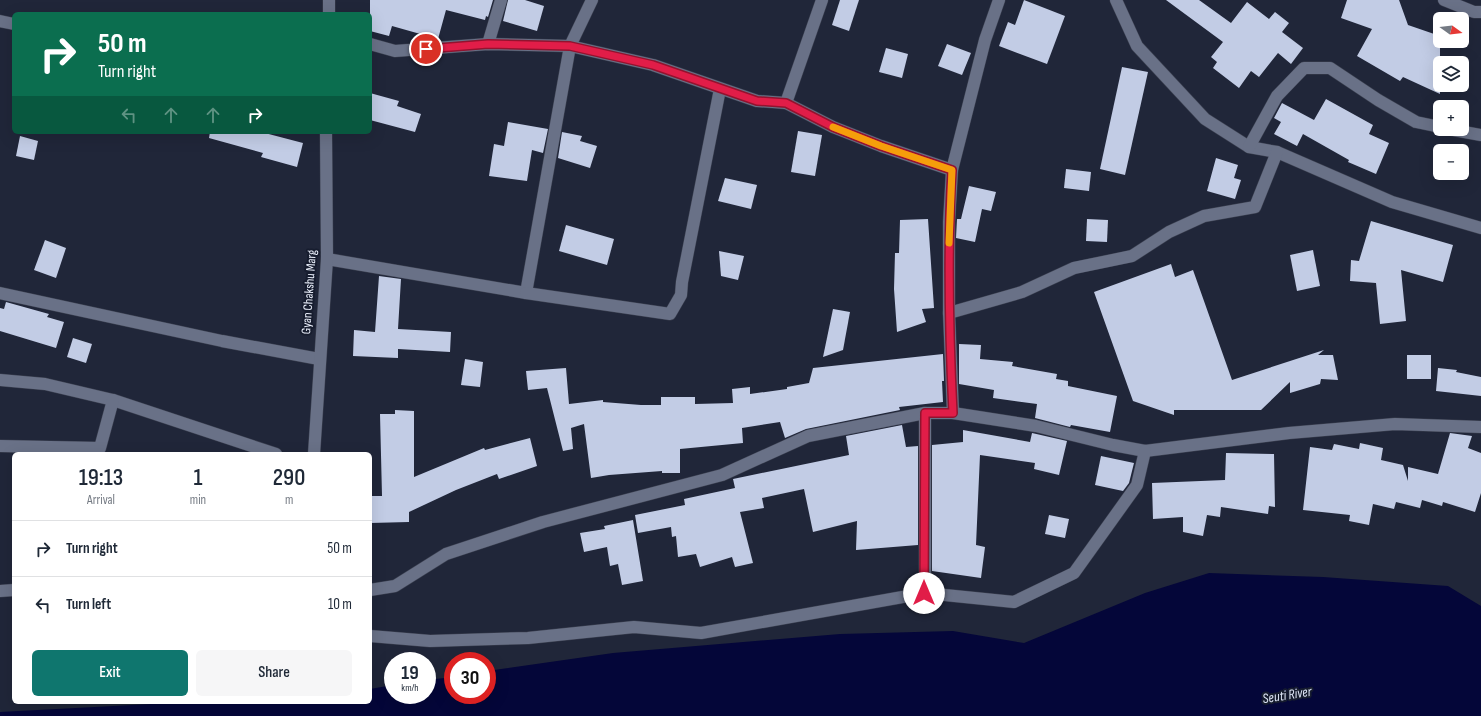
<!DOCTYPE html>
<meta charset="utf-8">
<style>
:root{--surface:#fff;--page:#f6f6f7;--text:#1f2937;--muted:#747a83;--line:#e0e1e3;--accent:#0f766e}
body{margin:0;font-family:"Sofia Sans Condensed",sans-serif;background:var(--page);color:var(--text);height:100vh;display:flex;flex-direction:column;font-size:15px;white-space:nowrap}
*{box-sizing:border-box;margin:0}
p{font-size:13px;color:var(--muted)}
.icon{flex:none;width:22px;height:22px;fill:none;stroke:currentColor;stroke-width:2;stroke-linecap:round;stroke-linejoin:round}
.map{position:relative;flex:1;overflow:hidden}
.side{position:absolute;left:12px;top:452px;width:360px;height:252px;display:flex;flex-direction:column;background:var(--surface);border-radius:6px;box-shadow:0 4px 16px #0002}
.side>*{flex:none}
.top-card{position:absolute;left:12px;top:12px;width:360px;height:122px;border-radius:6px;box-shadow:0 4px 16px #0002;background:#0b6e4f;color:#fff;overflow:hidden}
.needle{width:26px;rotate:105deg}
.controls{position:absolute;left:1433px;top:12px;display:grid;gap:8px}
.controls a{display:grid;place-items:center;width:36px;height:36px;border-radius:6px;background:var(--surface);box-shadow:0 4px 16px #0002;font-size:20px}
.speed{position:absolute;left:384px;top:652px;display:flex;gap:8px;font-size:20px;font-weight:700;text-align:center}
.speed>*{display:grid;place-content:center;width:52px;height:52px;border-radius:50%;background:var(--surface);box-shadow:0 4px 16px #0002;line-height:1}
.speed small{font-size:10px;font-weight:400}
.speed .limit{border:6px solid #d22;background:#fff;color:#111}
.pin{position:absolute;display:grid;place-items:center;width:34px;height:34px;color:#fff;margin:-17px;border:2px solid #fff;border-radius:50%;box-shadow:0 1px 4px #0007}
.me{position:absolute;width:44px;margin:-22px;rotate:0deg;stroke-linejoin:round;filter:drop-shadow(0 0 3px #0008)}
.turn{display:flex;align-items:center;gap:14px;height:84px;padding:0 20px;font-size:18px}
.turn .icon{width:52px;height:52px;stroke-width:2.5}
.turn b{display:block;font-size:28px;line-height:34px}
.lanes{display:flex;align-items:center;height:38px;padding:0 20px;background:#0003;justify-content:center;gap:20px;direction:ltr}
.lanes .off{opacity:.35}
.eta{display:flex;justify-content:space-evenly;align-items:center;height:68px;text-align:center}
.eta b{font-size:24px;font-weight:600;line-height:28px}
.button{display:flex;gap:8px;margin-top:auto;padding:8px 20px}
.button a{flex:1;height:46px;border-radius:6px;background:var(--accent);color:#fff;font-size:16px;font-weight:600;line-height:46px;text-align:center}
.button a+a{background:var(--page);color:var(--text)}
ul{padding:0;list-style:none}
li{display:flex;align-items:center;gap:12px;height:56px;padding:0 20px;border-top:1px solid var(--line)}
li div{flex:1}
li b{display:block;font-size:15px}
li em{font-style:normal}
.map>svg:first-child{display:block}
.water{fill:#040639}
.building{fill:#c2cce5}
.lines{fill:none;stroke-linecap:round;stroke-linejoin:round}
.minor-casing{stroke:#3c4151;stroke-width:13}
.minor{stroke:#697187;stroke-width:12}
.route-casing{stroke:#92132f;stroke-width:10}
.route{stroke:#e11d48;stroke-width:7}
.slow{stroke:#f59e0b;stroke-width:7}
.labels{text-anchor:middle;dominant-baseline:central;stroke-width:4;stroke-linejoin:round;paint-order:stroke}
.street-label{font-size:13px;fill:#edf2fe;stroke:#171d2f}
.water-label{font-size:14px;font-style:italic;fill:#dde4f5;stroke:#171d2f}
</style>
<div class="map">
<svg width="1481" height="716" viewBox="0 0 1481 716">
<rect width="100%" height="100%" fill="#202639"/>
<path class="water" d="M1209 573 1323 577 1448 586 1481 606V716H0V712L189 702H370V689L393 685V695H427V680L453 677V695H487V671L613 653 840 634 953 631 1024 643 1145 593Z"/>
<g class="building">
<path d="M370 0H493L488 17 486 16 485 20 446 10 438 39 392 26 389 36 370 31Z"/>
<path d="M508 0H525L544 6 537 31 503 21Z"/>
<path d="M840 0H859L849 31 832 25Z"/>
<path d="M1024 0 1065 16 1047 64 999 46 1008 22 1015 25Z"/>
<path d="M1166 0H1199L1231 23 1247 2 1269 19 1275 12 1289 23 1282 32 1303 48 1291 64 1278 53 1259 77 1251 71 1239 88 1213 68 1217 62 1211 57 1223 42Z"/>
<path d="M1347 0H1399L1408 25 1440 36V94L1403 77 1400 81 1357 56 1372 29 1341 18Z"/>
<path d="M947 44 971 53 962 75 938 66Z"/>
<path d="M886 48 908 54 902 78 879 72Z"/>
<path d="M1122 67 1148 72 1125 175 1100 169Z"/>
<path d="M370 93 399 101 397 106 421 114 415 132 370 120Z"/>
<path d="M1326 99 1373 125 1369 134 1389 143 1376 174 1348 162 1349 160 1303 134 1297 146 1274 134 1281 122 1274 118 1282 103 1314 120Z"/>
<path d="M508 122 548 129 543 153 532 150 527 181 489 176 494 144 504 146Z"/>
<path d="M798 131 822 135 815 176 791 172Z"/>
<path d="M210 132H261L303 143 297 167 261 157 263 153 209 138Z"/>
<path d="M562 132 582 136 580 141 597 146 590 168 558 158Z"/>
<path d="M20 136 38 141 34 160 16 156Z"/>
<path d="M1216 158 1238 165 1234 178 1241 180 1235 199 1207 191Z"/>
<path d="M1066 169 1091 172 1089 191 1064 188Z"/>
<path d="M725 178 757 185 751 209 718 201Z"/>
<path d="M969 186 996 192 991 211 982 209 975 242 956 238 957 219H961Z"/>
<path d="M928 219 934 308 922 309 926 322 897 332 894 289 895 253H899L900 220Z"/>
<path d="M1087 219 1108 220 1107 242 1086 241Z"/>
<path d="M1371 221 1453 245 1443 282 1401 270 1406 321 1380 324 1376 283 1350 281 1351 260 1359 261Z"/>
<path d="M566 225 614 239 607 265 559 251Z"/>
<path d="M45 240 66 248 56 278 34 270Z"/>
<path d="M1313 250 1320 286 1297 291 1290 255Z"/>
<path d="M719 251 744 256 738 280 721 276Z"/>
<path d="M1171 264 1175 277 1193 270 1232 380 1324 350 1318 355H1333L1338 380 1321 379 1320 384 1290 393V382L1261 410H1174V415L1133 401 1094 292Z"/>
<path d="M379 276 401 279 398 329 451 332 450 352 398 349V358L353 356 354 330 375 332Z"/>
<path d="M6 302 49 314 47 317 64 322 56 348 0 331V308L4 309Z"/>
<path d="M833 309 850 312 843 350 823 357Z"/>
<path d="M73 338 92 344 86 363 67 357Z"/>
<path d="M959 344 981 345 980 359 1013 362 1012 366 1057 374 1056 379 1068 381V386L1117 396 1110 432 1071 425 1070 427 1035 418 1037 404 993 398 994 390 959 384Z"/>
<path d="M943 354 944 381H942L943 402 899 407 900 410 806 429 785 438 780 422 742 428 743 443 680 449V473H662V471L609 475 591 478 584 424 571 428 573 449 563 451 547 388 528 390 526 371 566 368 569 404 603 400V402L641 405H661V397H695V404L733 403 732 389 750 387V394L787 389V387L809 383 813 368Z"/>
<rect x="1407" y="355" width="24" height="24"/>
<path d="M465 359 483 362 480 387 461 385Z"/>
<path d="M1438 368 1457 370 1456 372 1481 377V396L1436 391Z"/>
<path d="M395 410 414 411V477L484 448 485 450 530 438 537 466 499 479 497 474 456 490 409 512V522L370 523V496H382L380 414H395Z"/>
<path d="M902 425 906 447 918 446V545L856 550 857 521 813 532 804 489 762 498 764 508 740 512 753 563 735 567 732 557 700 567 696 554 678 557 676 536 672 537 671 527 638 533 635 515 685 505 684 499 735 488 733 479 849 455 846 436Z"/>
<path d="M963 430 1030 442 1032 433 1067 441 1059 475 1034 469 1035 463 980 455 976 545 985 547 981 578 932 571V445L963 442Z"/>
<path d="M1450 433 1472 436 1468 448 1481 453V493L1475 512 1443 502 1442 506 1422 500 1420 508 1396 502 1394 509 1373 504 1369 525 1349 521 1350 515 1303 510 1310 447 1332 450 1334 444 1359 449 1360 443 1383 448 1381 460 1403 465 1408 481V467L1438 474Z"/>
<path d="M1226 453 1274 454 1275 507 1269 506 1268 514 1221 507 1220 517 1207 515 1203 536 1183 532V517L1153 519 1152 483 1225 480Z"/>
<path d="M1101 456 1134 463 1129 483 1123 491 1095 485Z"/>
<path d="M1049 515 1069 519 1065 538 1045 534Z"/>
<path d="M633 520 643 581 622 585 618 564 610 566 607 547 584 552 580 533 605 529 604 526Z"/>
</g>
<g class="lines">
<defs>
<g id="minor">
<path d="M1116 0 1137 46 1205 119 1249 147 1277 152 1392 202 1481 228"/>
<path d="M1444 0 1474 12H1481"/>
<path d="M329 14V0"/>
<path d="M0 21 14 24"/>
<path d="M370 44 395 51 488 44 570 46 653 65 757 101 786 103 833 127 881 146 952 170"/>
<path d="M488 44 501 0"/>
<path d="M786 103 822 0"/>
<path d="M1448 129 1481 135"/>
<path d="M1249 147 1277 96 1304 68H1330L1378 100 1416 122 1440 127"/>
<path d="M327 259 526 293 570 46 592 0"/>
<path d="M0 293 222 341 319 359"/>
<path d="M526 293 670 314 681 295 682 282 720 89"/>
<path d="M949 313 1022 292 1074 268 1132 256 1169 232 1204 216 1255 207 1277 152"/>
<path d="M0 380 45 384 113 400 276 454"/>
<path d="M953 413 949 313V222L952 170 985 40 999 0"/>
<path d="M0 446 100 448 113 400"/>
<path d="M314 454 327 259 326 132"/>
<path d="M370 590 395 586 446 554 543 522 722 475 808 436 925 413H953L1036 426 1113 445 1145 451 1289 433 1395 424 1481 427"/>
<path d="M0 591 14 590"/>
<path d="M925 593V413"/>
<path d="M370 636 430 641 528 638 634 627 701 633 925 593 1014 602 1074 573 1137 485 1145 451"/>
</g>
</defs>
<use href="#minor" class="minor-casing"/>
<use href="#minor" class="minor"/>
</g>
<g class="lines">
<defs>
<path id="route" d="M426 49 488 44 570 46 653 65 757 101 786 103 833 127 881 146 952 170C947 251 949 332 953 413H925L924 593"/>
</defs>
<use href="#route" class="route-casing"/>
<use href="#route" class="route"/>
<path class="slow" d="M833 127 881 146 952 170 949 243"/>
</g>
<g class="labels">
<g class="street-label">
<text transform="translate(309 292) rotate(-86)">Gyan Chakshu Marg</text>
</g>
<g class="water-label">
<text transform="translate(1287 695) rotate(-9)">Seuti River</text>
</g>
</g>
</svg>
<div class="controls">
<a><svg class="needle" viewBox="-14 -14 28 28"><path d="M0-13l5 13h-10z" fill="#e53935"/><path d="M0 13l5-13h-10z" fill="#747a83"/></svg></a>
<a><svg class="icon" aria-label="layers" viewBox="0 0 24 24"><path d="M12 4l9 5-9 5-9-5zM3 14l9 5 9-5"/></svg></a>
<a>+</a>
<a>−</a>
</div>
<div class="speed"><div>19<small>km/h</small></div><div class="limit">30</div></div>
<div class="pin" style="left:426px;top:49px;background:#d93025"><svg class="icon" aria-label="arrive" viewBox="0 0 24 24"><path d="M6 21V4h12l-3 4 3 4H6"/></svg></div>
<svg class="me" style="left:924px;top:593px" viewBox="-20 -20 40 40"><circle r="19" fill="#fff"/><path d="M0-13L10 11 0 6-10 11z" fill="#e11d48"/></svg>
<div class="top-card">
<div class="turn"><svg class="icon" aria-label="right" viewBox="0 0 24 24"><path d="M7 20v-9h11M14 6l5 5-5 5"/></svg><div><b>50 m</b>Turn right</div></div>
<div class="lanes"><svg class="icon off" aria-label="left" viewBox="0 0 24 24"><path d="M17 20v-9H6M10 6l-5 5 5 5"/></svg><svg class="icon off" aria-label="ahead" viewBox="0 0 24 24"><path d="M12 20V5M6 11l6-6 6 6"/></svg><svg class="icon off" aria-label="ahead" viewBox="0 0 24 24"><path d="M12 20V5M6 11l6-6 6 6"/></svg><svg class="icon" aria-label="right" viewBox="0 0 24 24"><path d="M7 20v-9h11M14 6l5 5-5 5"/></svg></div>
</div>
<section class="side">
<div class="eta">
<div><b>19:13</b><p>Arrival</p></div>
<div><b>1</b><p>min</p></div>
<div><b>290</b><p>m</p></div>
</div>
<ul>
<li><svg class="icon" aria-label="right" viewBox="0 0 24 24"><path d="M7 20v-9h11M14 6l5 5-5 5"/></svg><div><b>Turn right</b></div><em>50 m</em></li>
<li><svg class="icon" aria-label="left" viewBox="0 0 24 24"><path d="M17 20v-9H6M10 6l-5 5 5 5"/></svg><div><b>Turn left</b></div><em>10 m</em></li>
</ul>
<div class="button"><a>Exit</a><a>Share</a></div>
</section>
</div>
